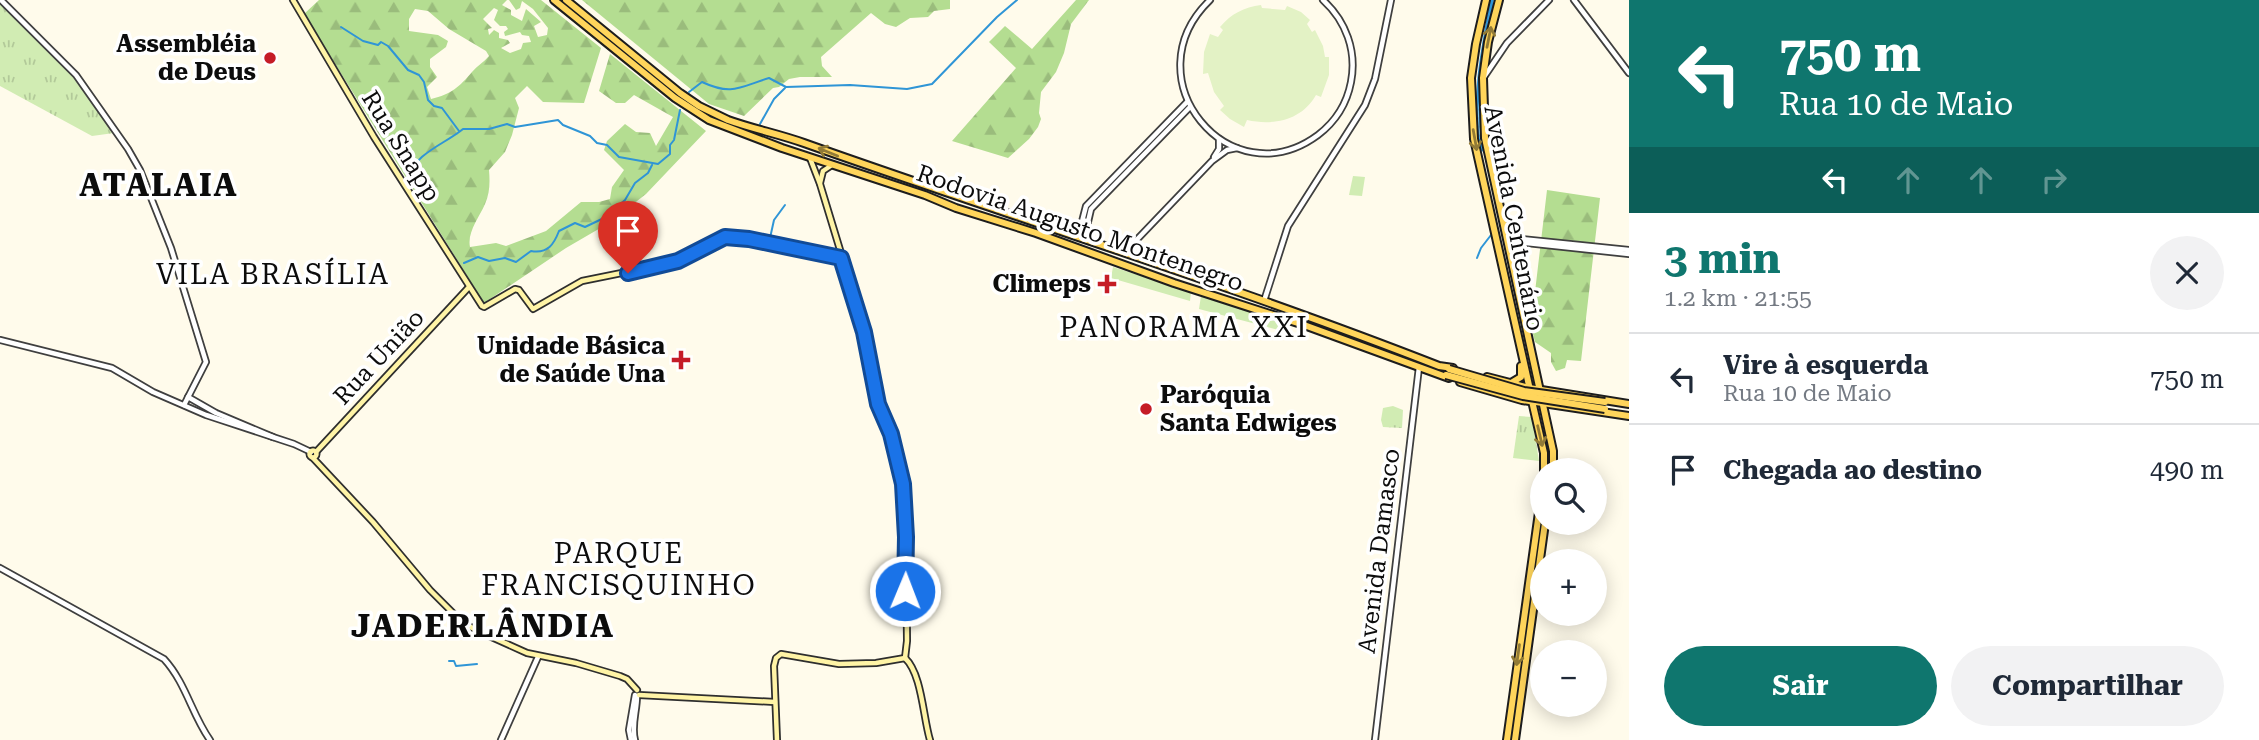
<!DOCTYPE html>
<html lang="pt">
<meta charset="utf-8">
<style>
:root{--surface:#fff;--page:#f2f2f3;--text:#1f2937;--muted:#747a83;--line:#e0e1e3;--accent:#0f766e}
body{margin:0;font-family:"Roboto Serif",serif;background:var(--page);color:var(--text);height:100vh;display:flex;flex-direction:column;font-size:26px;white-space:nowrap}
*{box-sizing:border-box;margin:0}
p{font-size:23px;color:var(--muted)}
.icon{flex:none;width:38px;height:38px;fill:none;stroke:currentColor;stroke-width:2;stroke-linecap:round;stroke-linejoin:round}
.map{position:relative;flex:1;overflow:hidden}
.sheet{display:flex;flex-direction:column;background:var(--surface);width:630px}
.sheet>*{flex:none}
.top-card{background:#0f766e;color:#fff;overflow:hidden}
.controls{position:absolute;left:1530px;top:458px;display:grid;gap:14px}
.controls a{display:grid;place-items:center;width:77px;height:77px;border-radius:50%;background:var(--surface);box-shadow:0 4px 18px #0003;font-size:35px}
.pin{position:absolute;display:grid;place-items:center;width:60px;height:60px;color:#fff;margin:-72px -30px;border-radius:50% 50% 50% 0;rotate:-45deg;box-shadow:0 0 7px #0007}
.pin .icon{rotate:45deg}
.me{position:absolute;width:77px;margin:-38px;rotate:1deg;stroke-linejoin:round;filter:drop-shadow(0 0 5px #0008)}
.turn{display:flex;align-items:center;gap:24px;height:147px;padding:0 35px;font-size:32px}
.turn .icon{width:91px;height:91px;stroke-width:2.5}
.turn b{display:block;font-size:49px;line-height:60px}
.lanes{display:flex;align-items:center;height:66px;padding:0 35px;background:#0003;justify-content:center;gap:35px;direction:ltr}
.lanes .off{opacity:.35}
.round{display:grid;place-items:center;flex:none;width:74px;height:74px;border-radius:37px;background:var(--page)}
.head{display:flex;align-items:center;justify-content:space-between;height:119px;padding:0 35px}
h1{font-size:42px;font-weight:700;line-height:52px;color:var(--accent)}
.primary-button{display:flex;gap:14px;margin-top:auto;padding:14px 35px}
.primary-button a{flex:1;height:80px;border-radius:42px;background:var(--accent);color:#fff;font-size:28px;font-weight:700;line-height:80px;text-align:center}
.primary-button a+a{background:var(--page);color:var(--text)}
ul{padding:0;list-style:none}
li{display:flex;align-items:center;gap:21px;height:91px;padding:0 35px;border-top:2px solid var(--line)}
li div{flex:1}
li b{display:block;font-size:26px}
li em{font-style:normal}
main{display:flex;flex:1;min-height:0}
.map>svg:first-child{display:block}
.grass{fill:url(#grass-tufts)}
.forest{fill:url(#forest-firs);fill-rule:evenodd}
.park{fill:#d1ecb3}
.pitch{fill:#e3f2c5}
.water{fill:url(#water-rules);stroke:#2f95d6;stroke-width:2}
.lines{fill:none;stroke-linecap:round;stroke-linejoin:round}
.stream{stroke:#2f95d6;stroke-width:2}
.tertiary-casing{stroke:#3f3f3f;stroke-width:8}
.secondary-casing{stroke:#2e2e2e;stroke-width:8}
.primary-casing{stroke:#1d1d1d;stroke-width:10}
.tertiary{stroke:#fff;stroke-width:4.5}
.secondary{stroke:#fff4a6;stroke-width:4.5}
.primary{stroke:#ffd55b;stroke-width:6}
.primary-bridge-casing{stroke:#1d1d1d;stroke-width:10;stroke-linecap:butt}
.primary-bridge{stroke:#ffd55b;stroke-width:6}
.oneway{stroke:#927b37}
.route-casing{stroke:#114b97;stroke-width:18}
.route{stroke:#1a73e8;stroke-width:12}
.poi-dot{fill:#c51c26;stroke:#fff;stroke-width:2.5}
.labels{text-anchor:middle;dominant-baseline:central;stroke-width:7;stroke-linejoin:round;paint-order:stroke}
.poi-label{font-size:24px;font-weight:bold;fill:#0c0c0c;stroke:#fff;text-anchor:end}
.street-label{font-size:24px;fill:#0c0c0c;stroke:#fff}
.quarter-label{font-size:28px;letter-spacing:2px;fill:#0c0c0c;stroke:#fff}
.district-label{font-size:32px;font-weight:bold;letter-spacing:2px;fill:#0c0c0c;stroke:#fff}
</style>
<main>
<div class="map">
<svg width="1629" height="740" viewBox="0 0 1629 740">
<defs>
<pattern id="grass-tufts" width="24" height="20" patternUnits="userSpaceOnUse" patternTransform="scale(1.75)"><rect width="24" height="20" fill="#d1ecb3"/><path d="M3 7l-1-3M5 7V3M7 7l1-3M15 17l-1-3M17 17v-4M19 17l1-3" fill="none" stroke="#b2c999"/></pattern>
<pattern id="forest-firs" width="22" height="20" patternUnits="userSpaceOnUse" patternTransform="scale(1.75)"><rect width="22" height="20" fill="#b4dd91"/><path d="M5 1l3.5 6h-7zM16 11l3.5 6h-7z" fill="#9abc7c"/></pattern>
<pattern id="water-rules" width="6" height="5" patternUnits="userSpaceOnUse" patternTransform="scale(1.75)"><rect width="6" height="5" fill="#acdefa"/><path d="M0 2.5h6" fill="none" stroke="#93bdd5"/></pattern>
</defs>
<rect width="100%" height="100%" fill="#fffbeb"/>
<g class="grass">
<path d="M0 4 70 73 114 133 92 136 0 86Z"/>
<path d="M1393 406 1403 410 1402 428 1383 427 1381 420 1383 408Z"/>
<path d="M1519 416 1532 417 1539 461 1513 458Z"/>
</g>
<g class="forest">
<path d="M319 0H507L502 5 511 10V15L522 21 526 9 541 22 534 26 538 37 547 35 548 28 533 9 522 1 520 8 516 10 509 0H541L601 48 584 103 543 102 527 86 515 98 519 108 512 135 505 152 489 170C490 182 490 193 485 204 479 218 467 232 470 247L496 243 506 246 546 231 581 202H599L610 199 612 187 624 170 604 150 607 141 625 124 636 132 650 133 656 146 673 117 634 95 625 103H616L599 91 610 54 706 131 646 194 609 223 566 248 484 303 304 14ZM494 8 498 10 494 20 500 26H506L508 29 504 32 505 36 520 32 522 35 529 36 531 42 523 43 521 49 510 53 501 48 510 43 508 40 499 38V33L494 30 489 35 488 29 492 28 483 19ZM415 9 428 11 449 29 486 51 489 56C484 62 477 66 472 72 459 87 452 94 431 99L427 87 437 77 430 67V59L446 47 448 41 438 35 409 31V19Z"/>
<path d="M582 0H950V9L934 11 928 17 910 18 896 27 885 24 871 13 821 57 822 66 832 77H800L789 79 779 87 773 88 744 116 709 104Z"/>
<path d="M1076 0H1089L1071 24 1064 53 1056 72 1041 92 1039 113 1041 119 1038 127 1029 139 1008 158 952 141 1016 68 989 42 1005 26 1032 49Z"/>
<path d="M1547 190 1600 198 1581 361 1567 360 1565 368 1556 371 1551 362V353L1535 342 1531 326Z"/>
</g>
<g class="park">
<path d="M1353 176 1365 177 1362 196 1349 195Z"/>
<path d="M1113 267 1191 292 1190 301 1111 278Z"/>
<path d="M1201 296 1284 323 1282 331 1199 309Z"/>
</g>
<path class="pitch" d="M1261 5 1262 8 1285 10 1287 6 1301 12 1310 20 1307 24 1312 32 1315 30 1323 46 1325 57H1329V75L1321 97 1316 95C1302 120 1274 126 1247 120L1244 127 1230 119 1220 110 1224 106 1214 92 1208 73 1203 74 1204 52 1210 34 1218 37 1223 30 1220 27C1231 14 1244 7 1261 5Z"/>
<path class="water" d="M1491 0H1493L1478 83 1482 150 1480 149C1472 95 1481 53 1491 0Z"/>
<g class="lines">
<g class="stream">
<path d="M341 27 363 41 378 45 381 42 388 46 408 70 419 75 424 82 428 100 434 106 442 108 459 131"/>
<path d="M689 92 702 82C732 96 740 87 769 78L786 87 850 85 907 89 932 84 997 17 1017 0"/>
<path d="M760 124 774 99 785 88"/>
<path d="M408 178C415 153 445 144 463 129H489L507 124 515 127 558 120 563 125 590 136 597 143 607 145 619 157 658 164 670 154V145L674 140 680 110"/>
<path d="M770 238 774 220 785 205"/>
<path d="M1477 258 1481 248 1491 235"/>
<path d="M464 263 478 257 489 261 505 258 516 262 531 251C548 254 554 244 559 231L575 223 585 227 606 217 625 200 635 183 648 173 652 165"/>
<path d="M449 661H454L456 666 477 664"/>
</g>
<defs>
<g id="tertiary">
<path d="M1 0 76 75 128 149 140 170 171 248 206 362 184 405"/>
<path d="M1210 0C1129 78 1230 200 1318 135 1335 122 1347 103 1351 82 1357 51 1346 21 1323 0"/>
<path d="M1574 0 1629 73"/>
<path d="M1484 77 1507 43 1549 0"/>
<path d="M1214 157 1219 149V139"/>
<path d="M1078 237 1086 206 1187 102"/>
<path d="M1511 238 1629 250"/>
<path d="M1084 239 1091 209 1190 107"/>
<path d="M1508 241 1629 254"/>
<path d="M1125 252 1212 161 1227 150 1237 148"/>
<path d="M1264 301 1288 226 1365 105 1375 79 1391 0"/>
<path d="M0 340 112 368 153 392 206 415 294 444 311 452"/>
<path d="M188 397 216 413 273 437"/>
<path d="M0 568 164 659C186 683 192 715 210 740"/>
<path d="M501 740 538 657"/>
<path d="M631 740 629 730 635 695"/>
<path d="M635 740C631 726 637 711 637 696"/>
<path d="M1375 740 1419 367"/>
</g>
<g id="secondary">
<path d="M293 0 374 137 482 306 484 307 515 289 519 290 533 309 582 281 671 263 725 237 749 239 841 258"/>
<path d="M810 158 820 184 865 332 878 404 891 434 903 484 906 537 907 641 905 658"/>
<path d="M820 183 823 171 832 165"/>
<circle cx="313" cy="454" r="3.5"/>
<path d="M316 452 469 287"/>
<path d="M313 458 373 522 430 590 462 622 476 630 527 653 576 663 620 676 627 679 637 690"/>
<path d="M905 658C922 674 923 717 930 740"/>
<path d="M639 695 775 702"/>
<path d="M777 740 774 666 776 658 781 654 839 664 876 663 905 658"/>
</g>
<g id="primary">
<path d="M554 0 675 98 709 120 782 148 925 195 956 208 1036 233 1174 283 1304 325 1449 378"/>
<path d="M566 0 680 93 699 106 728 120C753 129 779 134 804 143 1015 218 1230 284 1439 366L1453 368"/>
<path d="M1486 0 1476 44 1471 78 1474 139 1530 390"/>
<path d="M1499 0 1488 42 1483 78 1485 138 1553 451V471"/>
<path d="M1487 377 1529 388 1629 404"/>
<path d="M1460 382 1522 400 1629 416"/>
<path d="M1511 383 1521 377V366"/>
<path d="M1532 401 1544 453V471"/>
<path d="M1507 740 1542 491"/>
<path d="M1515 740 1545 523"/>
</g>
</defs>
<use href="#tertiary" class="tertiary-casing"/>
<use href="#secondary" class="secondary-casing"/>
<use href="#primary" class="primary-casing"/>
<use href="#tertiary" class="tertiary"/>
<use href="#secondary" class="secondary"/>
<use href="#primary" class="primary"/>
<defs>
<g id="primary-bridge">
<path d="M1449 369 1524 391 1605 402"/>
<path d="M1446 375 1523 396 1605 409"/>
</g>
</defs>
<use href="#primary-bridge" class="primary-bridge-casing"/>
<use href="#primary-bridge" class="primary-bridge"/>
</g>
<defs><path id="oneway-shaft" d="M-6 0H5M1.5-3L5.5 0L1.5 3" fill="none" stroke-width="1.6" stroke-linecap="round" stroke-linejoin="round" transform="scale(1.75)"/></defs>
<g class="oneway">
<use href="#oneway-shaft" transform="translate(1489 37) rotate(-79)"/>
<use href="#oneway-shaft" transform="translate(1475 140) rotate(80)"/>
<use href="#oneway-shaft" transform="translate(828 152) rotate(-158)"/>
<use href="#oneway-shaft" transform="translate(1540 436) rotate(77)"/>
<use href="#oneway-shaft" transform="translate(1518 655) rotate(98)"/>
</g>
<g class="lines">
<defs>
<path id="route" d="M628 273 678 261 725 237 749 239 841 258 864 332 878 404 891 434 903 484 906 537 905 591"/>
</defs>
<use href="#route" class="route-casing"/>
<use href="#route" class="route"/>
</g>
<g class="poi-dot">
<circle cx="270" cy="58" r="7"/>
<path d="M1103.5 273.5h7v7h7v7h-7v7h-7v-7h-7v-7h7z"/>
<path d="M677.5 349.5h7v7h7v7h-7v7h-7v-7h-7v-7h7z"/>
<circle cx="1146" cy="409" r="7"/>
</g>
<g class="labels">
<g class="poi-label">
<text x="256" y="44">Assembléia<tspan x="256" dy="28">de Deus</tspan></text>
<text x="1091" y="284">Climeps</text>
<text x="665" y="346">Unidade Básica<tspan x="665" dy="28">de Saúde Una</tspan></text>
<text x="1160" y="395" text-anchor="start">Paróquia<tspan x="1160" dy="28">Santa Edwiges</tspan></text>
</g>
<g class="street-label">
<text transform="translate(401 146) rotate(58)">Rua Snapp</text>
<text transform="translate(1514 218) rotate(79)">Avenida Centenário</text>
<text transform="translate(1080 228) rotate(19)">Rodovia Augusto Montenegro</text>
<text transform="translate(379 357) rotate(-47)">Rua União</text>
<text transform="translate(1379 551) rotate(-83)">Avenida Damasco</text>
</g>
<g class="quarter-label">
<text x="273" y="274">VILA BRASÍLIA</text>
<text x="1184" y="327">PANORAMA XXI</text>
<text x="619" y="553">PARQUE<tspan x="619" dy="32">FRANCISQUINHO</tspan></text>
</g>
<g class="district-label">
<text x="159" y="185">ATALAIA</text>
<text x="483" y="626">JADERLÂNDIA</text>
</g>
</g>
</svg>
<div class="controls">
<a><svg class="icon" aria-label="search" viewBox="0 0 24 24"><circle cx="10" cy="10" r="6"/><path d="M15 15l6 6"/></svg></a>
<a>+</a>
<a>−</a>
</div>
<div class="pin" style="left:628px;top:273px;background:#d93025"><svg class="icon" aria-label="arrive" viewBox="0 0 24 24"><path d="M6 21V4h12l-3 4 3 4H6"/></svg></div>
<svg class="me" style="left:905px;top:591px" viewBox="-20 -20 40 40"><circle r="17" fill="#1a73e8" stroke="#fff" stroke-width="3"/><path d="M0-11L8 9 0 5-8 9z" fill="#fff"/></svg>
</div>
<section class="sheet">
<div class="top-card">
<div class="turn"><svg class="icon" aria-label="left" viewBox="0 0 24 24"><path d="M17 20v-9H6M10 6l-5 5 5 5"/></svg><div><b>750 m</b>Rua 10 de Maio</div></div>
<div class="lanes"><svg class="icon" aria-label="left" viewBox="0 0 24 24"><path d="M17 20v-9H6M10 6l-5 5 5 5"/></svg><svg class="icon off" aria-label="ahead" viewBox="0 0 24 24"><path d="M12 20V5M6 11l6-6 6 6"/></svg><svg class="icon off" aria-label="ahead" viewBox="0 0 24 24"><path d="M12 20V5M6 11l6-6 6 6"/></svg><svg class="icon off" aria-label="right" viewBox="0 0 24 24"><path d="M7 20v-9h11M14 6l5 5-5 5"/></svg></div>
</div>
<div class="head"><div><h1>3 min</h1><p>1.2 km · 21:55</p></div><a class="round"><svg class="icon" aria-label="close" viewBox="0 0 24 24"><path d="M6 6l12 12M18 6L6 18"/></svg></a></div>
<ul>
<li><svg class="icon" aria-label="left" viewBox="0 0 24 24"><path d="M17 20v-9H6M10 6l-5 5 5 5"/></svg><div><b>Vire à esquerda</b><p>Rua 10 de Maio</p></div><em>750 m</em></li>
<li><svg class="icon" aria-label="arrive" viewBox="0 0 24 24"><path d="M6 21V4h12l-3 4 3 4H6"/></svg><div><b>Chegada ao destino</b></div><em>490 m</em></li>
</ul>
<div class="primary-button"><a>Sair</a><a>Compartilhar</a></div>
</section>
</main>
